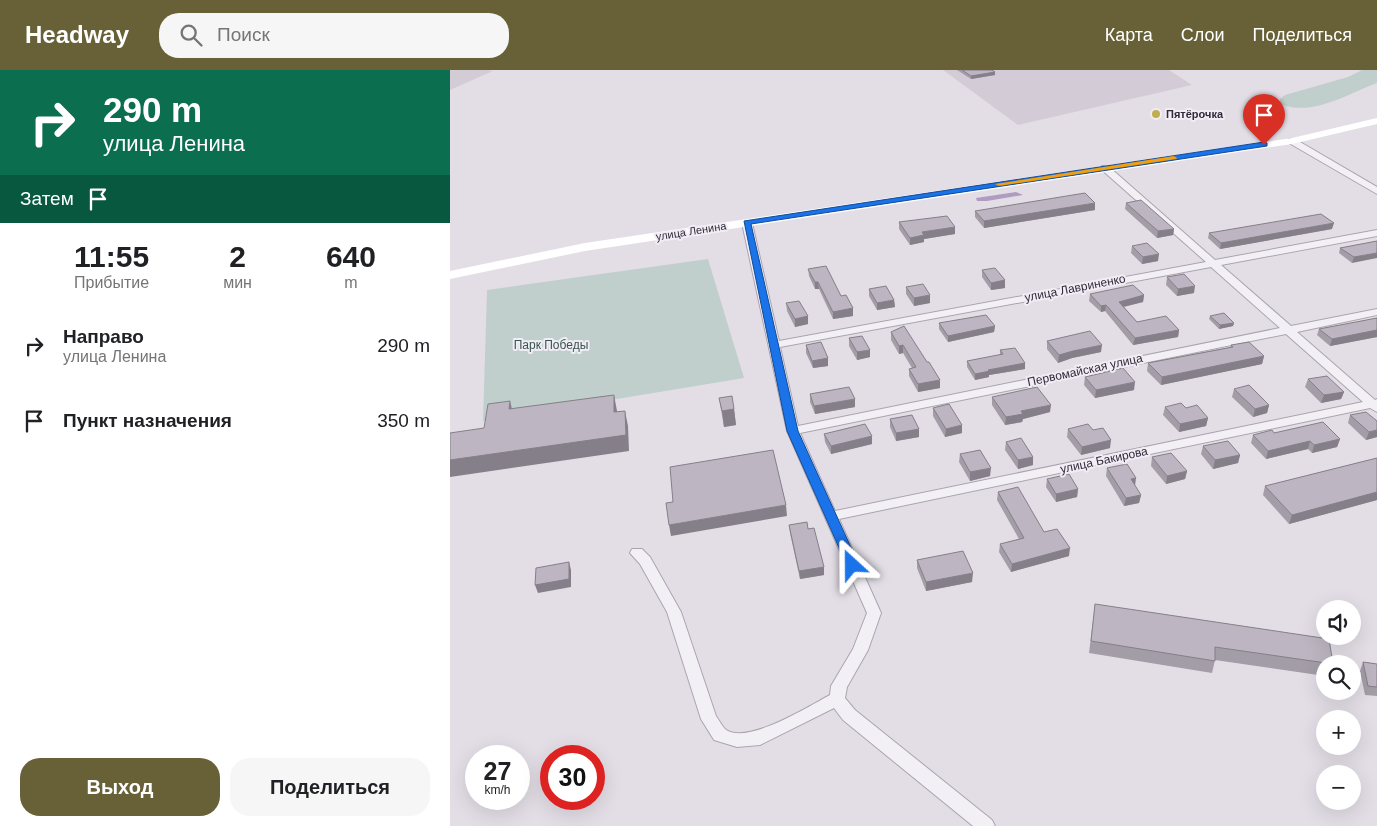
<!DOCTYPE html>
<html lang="ru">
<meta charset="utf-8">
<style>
:root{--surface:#fff;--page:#f6f6f6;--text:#202124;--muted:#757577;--accent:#686137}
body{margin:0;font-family:Helvetica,sans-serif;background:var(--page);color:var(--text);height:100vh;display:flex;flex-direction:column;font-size:19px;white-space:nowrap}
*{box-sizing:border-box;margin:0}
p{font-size:16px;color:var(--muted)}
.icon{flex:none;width:28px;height:28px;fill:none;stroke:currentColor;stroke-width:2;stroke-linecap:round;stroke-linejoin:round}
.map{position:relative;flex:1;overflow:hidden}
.drawer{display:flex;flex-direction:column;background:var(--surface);width:450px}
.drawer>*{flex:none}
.top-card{background:#0b6e4f;color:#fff;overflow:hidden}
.buttons{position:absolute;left:866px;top:530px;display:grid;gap:10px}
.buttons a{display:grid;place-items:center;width:45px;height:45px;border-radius:50%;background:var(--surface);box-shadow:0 5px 20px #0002;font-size:25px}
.speed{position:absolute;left:15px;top:675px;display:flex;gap:10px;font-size:25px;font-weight:700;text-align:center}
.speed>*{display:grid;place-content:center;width:65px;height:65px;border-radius:50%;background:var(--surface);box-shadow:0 5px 20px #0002;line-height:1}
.speed small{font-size:12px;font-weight:400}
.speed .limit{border:8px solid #d22;background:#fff;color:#111}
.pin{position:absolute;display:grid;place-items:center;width:42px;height:42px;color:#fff;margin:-51px -21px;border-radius:50% 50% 50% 0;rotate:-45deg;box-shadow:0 0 5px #0007}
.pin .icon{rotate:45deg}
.me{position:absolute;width:55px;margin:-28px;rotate:336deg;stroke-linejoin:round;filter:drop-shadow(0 0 4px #0008)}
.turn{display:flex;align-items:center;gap:18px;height:105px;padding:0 20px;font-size:22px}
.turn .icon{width:65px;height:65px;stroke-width:2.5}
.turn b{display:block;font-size:35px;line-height:42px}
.then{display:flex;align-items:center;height:48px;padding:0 20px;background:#0003;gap:10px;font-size:19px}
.eta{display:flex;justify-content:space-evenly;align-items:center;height:85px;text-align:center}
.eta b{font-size:30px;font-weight:700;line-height:35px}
.cta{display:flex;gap:10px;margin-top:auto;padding:10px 20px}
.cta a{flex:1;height:58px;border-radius:20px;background:var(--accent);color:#fff;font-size:20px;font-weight:700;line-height:58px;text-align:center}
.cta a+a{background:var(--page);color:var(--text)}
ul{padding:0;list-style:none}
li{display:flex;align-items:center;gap:15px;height:75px;padding:0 20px}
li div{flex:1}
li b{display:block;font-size:19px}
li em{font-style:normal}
header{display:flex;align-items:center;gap:30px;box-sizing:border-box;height:70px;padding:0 25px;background:var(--accent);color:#fff}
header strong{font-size:24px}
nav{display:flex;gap:28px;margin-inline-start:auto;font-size:18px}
.search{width:350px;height:45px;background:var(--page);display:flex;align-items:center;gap:12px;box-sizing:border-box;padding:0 18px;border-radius:20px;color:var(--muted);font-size:19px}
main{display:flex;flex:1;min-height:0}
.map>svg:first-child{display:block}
.built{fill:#d3ccd7}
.green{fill:#c0cfcb}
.water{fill:#b09cc2}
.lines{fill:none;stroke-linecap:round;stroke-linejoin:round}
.street-casing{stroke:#aba4af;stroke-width:2}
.street{fill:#f3f0f5;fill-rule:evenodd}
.secondary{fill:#fff;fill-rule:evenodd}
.wall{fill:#a39da7}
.shaded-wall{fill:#847f88}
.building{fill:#bdb6c2;stroke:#847f88}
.route{fill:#1a73e8;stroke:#114b97}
.slow{fill:#f59e0b}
.poi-dot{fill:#bfaf4f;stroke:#f1edf4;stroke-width:2}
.labels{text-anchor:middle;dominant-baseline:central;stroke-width:4;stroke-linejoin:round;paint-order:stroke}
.far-poi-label{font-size:11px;font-weight:bold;fill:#34293b;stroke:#f1edf4;text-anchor:start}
.far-street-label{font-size:11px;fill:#34293b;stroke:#f1edf4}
.street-label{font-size:12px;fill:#34293b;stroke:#f1edf4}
.park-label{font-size:12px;fill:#385550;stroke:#f1edf4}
</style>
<header>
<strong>Headway</strong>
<div class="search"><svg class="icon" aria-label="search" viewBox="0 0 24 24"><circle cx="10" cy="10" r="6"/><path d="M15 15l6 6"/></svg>Поиск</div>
<nav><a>Карта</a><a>Слои</a><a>Поделиться</a></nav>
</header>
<main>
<section class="drawer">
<div class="top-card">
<div class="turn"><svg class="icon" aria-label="right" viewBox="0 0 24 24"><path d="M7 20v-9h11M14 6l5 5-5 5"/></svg><div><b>290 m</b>улица Ленина</div></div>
<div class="then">Затем<svg class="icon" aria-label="arrive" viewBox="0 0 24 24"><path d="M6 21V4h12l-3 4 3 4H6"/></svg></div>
</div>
<div class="eta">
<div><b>11:55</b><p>Прибытие</p></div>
<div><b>2</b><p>мин</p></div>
<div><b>640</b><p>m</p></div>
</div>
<ul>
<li><svg class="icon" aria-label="right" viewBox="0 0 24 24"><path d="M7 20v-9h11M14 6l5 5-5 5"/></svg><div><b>Направо</b><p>улица Ленина</p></div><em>290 m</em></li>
<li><svg class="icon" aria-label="arrive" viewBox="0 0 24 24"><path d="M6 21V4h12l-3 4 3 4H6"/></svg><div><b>Пункт назначения</b></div><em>350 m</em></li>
</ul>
<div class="cta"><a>Выход</a><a>Поделиться</a></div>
</section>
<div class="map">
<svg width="927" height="756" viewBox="0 0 927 756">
<rect width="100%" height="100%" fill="#e3dee6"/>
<g class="built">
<path d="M0 0H39L43 1 0 20Z"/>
<path d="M493 0H719L742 15 568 55Z"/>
</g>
<g class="green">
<path d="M912 0H927V13C897 24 863 47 830 34V29L835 25 898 7Z"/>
<path d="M258 189 294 308 33 351 37 220Z"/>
</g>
<path class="water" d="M566 122 573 125 537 131H527L526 128Z"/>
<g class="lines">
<defs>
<g id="street">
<path d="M839 69H845L927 117V124L839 73Z"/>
<path d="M652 96H658L765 190 927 160V166L771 195 841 256 927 239V245L847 262 925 330 927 329V342L920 338 389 449 431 543 418 580 397 617 395 628 405 640 542 750 545 756H523L393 650 384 638 310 675 287 677 264 670 251 649 217 542 190 494 180 483 182 479H192L200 487 231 542 266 646C269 650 272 656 275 659 296 676 359 636 380 625L381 616 403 579 417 543 337 361 292 153 297 150 302 153 329 271 756 192 652 100ZM761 197 830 258 348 356 330 277ZM836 264 913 332 385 441 350 363Z"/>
</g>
</defs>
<use href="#street" class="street-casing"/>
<use href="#street" class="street"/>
<path class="secondary" d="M927 48V54L842 74 135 181 0 209V201L135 173 842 68Z"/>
</g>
<g class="wall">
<path d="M507 0H542L545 2V5L521 9Z"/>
<path d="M676 133 724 159 723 165 707 168 675 139Z"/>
<path d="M645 140 534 158 525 147V141Z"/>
<path d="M449 152 505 164 474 169V172L460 175 449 159Z"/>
<path d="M882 159 770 179 758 168 759 163Z"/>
<path d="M927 171 902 193 889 183 890 178Z"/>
<path d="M682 176 708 191 692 194 681 183Z"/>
<path d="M358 199 391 226 403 246 383 249 369 219H365L359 206Z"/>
<path d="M532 200 555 210V218L541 220 532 207Z"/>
<path d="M717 207 744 223 727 226 716 215Z"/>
<path d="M456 217 480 233 464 236 456 224Z"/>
<path d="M419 219 444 230 445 237 427 240 419 226Z"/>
<path d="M640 224 694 225 693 232 674 237 687 252 729 260 728 267 683 275 655 241 651 242 639 231Z"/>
<path d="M336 233 358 254 345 257 337 241Z"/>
<path d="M760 246 784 253 783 256 769 259 759 249Z"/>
<path d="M927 248V267L880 276 867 265 869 259Z"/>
<path d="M489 253 545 256 544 262 498 272 489 259Z"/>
<path d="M454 256 490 318 468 322 459 306V299L462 298 453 283 449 284 441 270V262Z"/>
<path d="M399 268 420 287 407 290 399 276Z"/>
<path d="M597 271 651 282 622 288 608 293 597 279Z"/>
<path d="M356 275 378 296 363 298 356 283Z"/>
<path d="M781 275 814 286 812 294 711 315 697 301 698 293 780 277Z"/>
<path d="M550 280 575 293V299L539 305V307L525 310 517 297V291L550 285Z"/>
<path d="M635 307 684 320 645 328 634 315Z"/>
<path d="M858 309 894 322 891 329 871 333 855 317Z"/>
<path d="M784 319 819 335 817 343 803 347 782 327Z"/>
<path d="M360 324 405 337 365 344 360 332Z"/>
<path d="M542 327 600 342 573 349 572 352 555 355 542 335Z"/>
<path d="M269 328 284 339 286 355 274 357Z"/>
<path d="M715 337 736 338 758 348 756 356 729 362 713 345Z"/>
<path d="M483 338 512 363 495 367 483 346Z"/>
<path d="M900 345 927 351V367L916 370 898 353Z"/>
<path d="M440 349 469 367 446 371 440 357Z"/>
<path d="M618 359 643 360 660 378 631 385 617 367Z"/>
<path d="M824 363 890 369 887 377 862 383 858 379 816 389 801 373 803 365Z"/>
<path d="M374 364 422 374 381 384 375 372Z"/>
<path d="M556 372 583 395 568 399 555 380Z"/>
<path d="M753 376 790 385 788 393 763 399 751 384Z"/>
<path d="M510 384 540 406 520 411 509 392Z"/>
<path d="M702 387 737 401 735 409 716 414 701 396Z"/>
<path d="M927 388V430L839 454 813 425 815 416Z"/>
<path d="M657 398 685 416 691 425 689 433 674 436 656 406Z"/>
<path d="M597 409 628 419 627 427 606 432 596 417Z"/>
<path d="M548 422 594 462 619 486 561 502 549 482 550 474 569 469 547 430Z"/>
<path d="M339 455 358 459 374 505 350 509 340 463Z"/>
<path d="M467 490 522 512 476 521 467 498Z"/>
<path d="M645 534 883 594H875V606L765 590 762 603 639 583Z"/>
<path d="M913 592 927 594V626L915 625 910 601Z"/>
</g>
<g class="shaded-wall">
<path d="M545 2V5L521 9V6Z"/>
<path d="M645 133V140L534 158V151Z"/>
<path d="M884 153 882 159 770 179 771 173Z"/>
<path d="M505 157V164L474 169V172L460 175V168L472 162Z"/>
<path d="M724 159 723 165 707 168 708 161Z"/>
<path d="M927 183V188L902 193 904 187Z"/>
<path d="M709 184 708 191 692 194 693 187Z"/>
<path d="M555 210V218L541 220V213Z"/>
<path d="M365 212H368L369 219H365Z"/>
<path d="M745 216 744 223 727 226 728 219Z"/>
<path d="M480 225V233L464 236V228Z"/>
<path d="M694 225 693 232 668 238 669 232Z"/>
<path d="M444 230 445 237 427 240V233Z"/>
<path d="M656 235 655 241 651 242V236Z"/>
<path d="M403 238V246L383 249V242Z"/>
<path d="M358 246V254L345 257V249Z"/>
<path d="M784 253 783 256 769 259 770 255Z"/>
<path d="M545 256 544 262 498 272V266Z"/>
<path d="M729 260 728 267 683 275 685 268Z"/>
<path d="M927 260V267L880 276 882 269Z"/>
<path d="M453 275V283L449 284V276Z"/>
<path d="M652 275 651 282 622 288 608 293 609 285 623 281Z"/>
<path d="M420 280V287L407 290V282Z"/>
<path d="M814 286 812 294 711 315 712 307Z"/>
<path d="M378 288V296L363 298 362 291Z"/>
<path d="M575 293V299L539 305V307L525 310V304L538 300Z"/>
<path d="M490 310V318L468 322V314Z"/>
<path d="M685 312 684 320 645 328 646 320Z"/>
<path d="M894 322 891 329 871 333 874 325Z"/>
<path d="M164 325 167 341 168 358 164 342Z"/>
<path d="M405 329V337L365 344 364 336Z"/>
<path d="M60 331 64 347 59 339Z"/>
<path d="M601 335 600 342 573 349 572 352 555 355 556 347 571 341Z"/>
<path d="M819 335 817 343 803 347 805 339Z"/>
<path d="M284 339 286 355 274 357 272 341Z"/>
<path d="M175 341 178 356 179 381 0 407V390Z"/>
<path d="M758 348 756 356 729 362 730 354Z"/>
<path d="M512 355V363L495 367 496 359Z"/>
<path d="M469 359V367L446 371V363Z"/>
<path d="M927 360V367L916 370 919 362Z"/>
<path d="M422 366V374L381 384V376Z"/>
<path d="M890 369 887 377 862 383 864 375Z"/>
<path d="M661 370 660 378 631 385 632 377Z"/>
<path d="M860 371 858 379 816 389 818 381Z"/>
<path d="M790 385 788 393 763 399 765 390Z"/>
<path d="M583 387V395L568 399V390Z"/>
<path d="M541 398 540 406 520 411V402Z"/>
<path d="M737 401 735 409 716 414 717 406Z"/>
<path d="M686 408 685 416 681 409Z"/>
<path d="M628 419 627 427 606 432V424Z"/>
<path d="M927 422V430L839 454 842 445Z"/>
<path d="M691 425 689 433 674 436 676 428Z"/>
<path d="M336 435 337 446 221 466 219 455Z"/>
<path d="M620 478 619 486 561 502 562 494Z"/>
<path d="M119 492 121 500V517L88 523 85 515Z"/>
<path d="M374 497V505L350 509 349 501Z"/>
<path d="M523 503 522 512 476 521V512Z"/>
</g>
<g class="building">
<path d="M512 0H542L545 2 521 6Z"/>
<path d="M635 123 645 133 534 151 525 141Z"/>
<path d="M691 130 724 159 708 161 676 133Z"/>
<path d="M871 144 884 153 771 173 759 163Z"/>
<path d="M497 146 505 157 472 162 474 165 460 168 449 152Z"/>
<path d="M927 171V183L904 187 890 178Z"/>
<path d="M697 173 709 184 693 187 682 176Z"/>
<path d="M376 196 391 226 396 225 403 238 383 242 368 212H365L358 199Z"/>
<path d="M545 198 555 210 541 213 532 200Z"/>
<path d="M734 204 745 216 728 219 717 207Z"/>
<path d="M473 214 480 225 464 228 456 217Z"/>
<path d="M683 215 694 225 669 232 687 252 716 246 729 260 685 268 656 235 651 236 640 224Z"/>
<path d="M436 216 444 230 427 233 419 219Z"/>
<path d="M349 231 358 246 345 249 336 233Z"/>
<path d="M774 243 784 253 770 255 760 246Z"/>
<path d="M536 245 545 256 498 266 489 253Z"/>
<path d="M927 248V260L882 269 869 259Z"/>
<path d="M454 256 477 292H479L490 310 468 314 459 299 466 297 453 275 449 276 441 262Z"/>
<path d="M640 261 652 275 623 281 609 285 597 271Z"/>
<path d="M412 266 420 280 407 282 399 268Z"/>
<path d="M371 272 378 288 362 291 356 275Z"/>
<path d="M799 272 814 286 712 307 698 293 783 277 781 275Z"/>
<path d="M565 278 575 293 538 300 540 301 525 304 517 291 553 284 550 280Z"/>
<path d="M673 298 685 312 646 320 635 307Z"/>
<path d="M877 306 894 322 874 325 858 309Z"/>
<path d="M799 315 819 335 805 339 784 319Z"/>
<path d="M399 317 405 329 364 336 360 324Z"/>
<path d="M587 317 601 335 571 341 573 344 556 347 542 327Z"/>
<path d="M164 325V342L175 341 176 365 0 390V363L34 358 38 334 60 331 59 339Z"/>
<path d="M282 326 284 339 272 341 269 328Z"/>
<path d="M731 333 736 338 747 335 758 348 730 354 715 337Z"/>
<path d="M499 334 512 355 496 359 483 338Z"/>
<path d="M916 342 927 351V360L919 362 900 345Z"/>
<path d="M462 345 469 359 446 363 440 349Z"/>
<path d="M873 352 890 369 864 375 860 371 818 381 803 365 822 360 824 363Z"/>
<path d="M415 354 422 366 381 376 374 364Z"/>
<path d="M638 354 643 360 653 358 661 370 632 377 618 359Z"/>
<path d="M571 368 583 387 568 390 556 372Z"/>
<path d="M778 371 790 385 765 390 753 376Z"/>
<path d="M323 380 336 435 219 455 216 433 223 432 220 397Z"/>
<path d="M530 380 541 398 520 402 510 384Z"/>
<path d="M721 383 737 401 717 406 702 387Z"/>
<path d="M927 388V422L842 445 815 416Z"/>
<path d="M677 394 686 408 681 409 691 425 676 428 657 398Z"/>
<path d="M619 404 628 419 606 424 597 409Z"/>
<path d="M568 417 594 462 607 459 620 478 562 494 550 474 574 468 548 422Z"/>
<path d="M357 452 358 459 364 458 374 497 349 501 339 455Z"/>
<path d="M513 481 523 503 476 512 467 490Z"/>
<path d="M119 492V509L85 515 86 498Z"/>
<path d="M645 534 879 569 883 594 765 577V591L641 571Z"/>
<path d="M913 592 927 594V617L918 616Z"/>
</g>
<path class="route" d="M814 72 817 73V76L301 154 348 361 409 495 402 499 398 498 337 361 294 151Z"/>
<path class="slow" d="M724 86 727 88 726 89 549 116 545 114Z"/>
<circle class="poi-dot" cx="706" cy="44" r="5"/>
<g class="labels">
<g class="far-poi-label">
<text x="716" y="44">Пятёрочка</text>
</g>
<g class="far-street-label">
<text transform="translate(241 161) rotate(-9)">улица Ленина</text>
</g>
<g class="street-label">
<text transform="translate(625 218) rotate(-11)">улица Лавриненко</text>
<text transform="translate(635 300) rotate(-12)">Первомайская улица</text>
<text transform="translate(654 390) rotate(-12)">улица Бакирова</text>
</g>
<g class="park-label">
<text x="101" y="275">Парк Победы</text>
</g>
</g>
</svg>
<div class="buttons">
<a><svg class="icon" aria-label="sound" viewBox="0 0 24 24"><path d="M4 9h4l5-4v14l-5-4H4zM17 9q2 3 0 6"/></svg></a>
<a><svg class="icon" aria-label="search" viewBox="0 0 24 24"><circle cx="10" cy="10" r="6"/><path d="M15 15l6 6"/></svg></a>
<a>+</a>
<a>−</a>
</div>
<div class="speed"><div>27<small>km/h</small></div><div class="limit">30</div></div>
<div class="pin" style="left:814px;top:75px;background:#d93025"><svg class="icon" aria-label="arrive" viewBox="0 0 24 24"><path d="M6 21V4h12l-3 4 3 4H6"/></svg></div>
<svg class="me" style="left:402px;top:495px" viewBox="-20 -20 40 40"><path d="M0-17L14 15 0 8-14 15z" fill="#1a73e8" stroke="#fff" stroke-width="4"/></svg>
</div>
</main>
